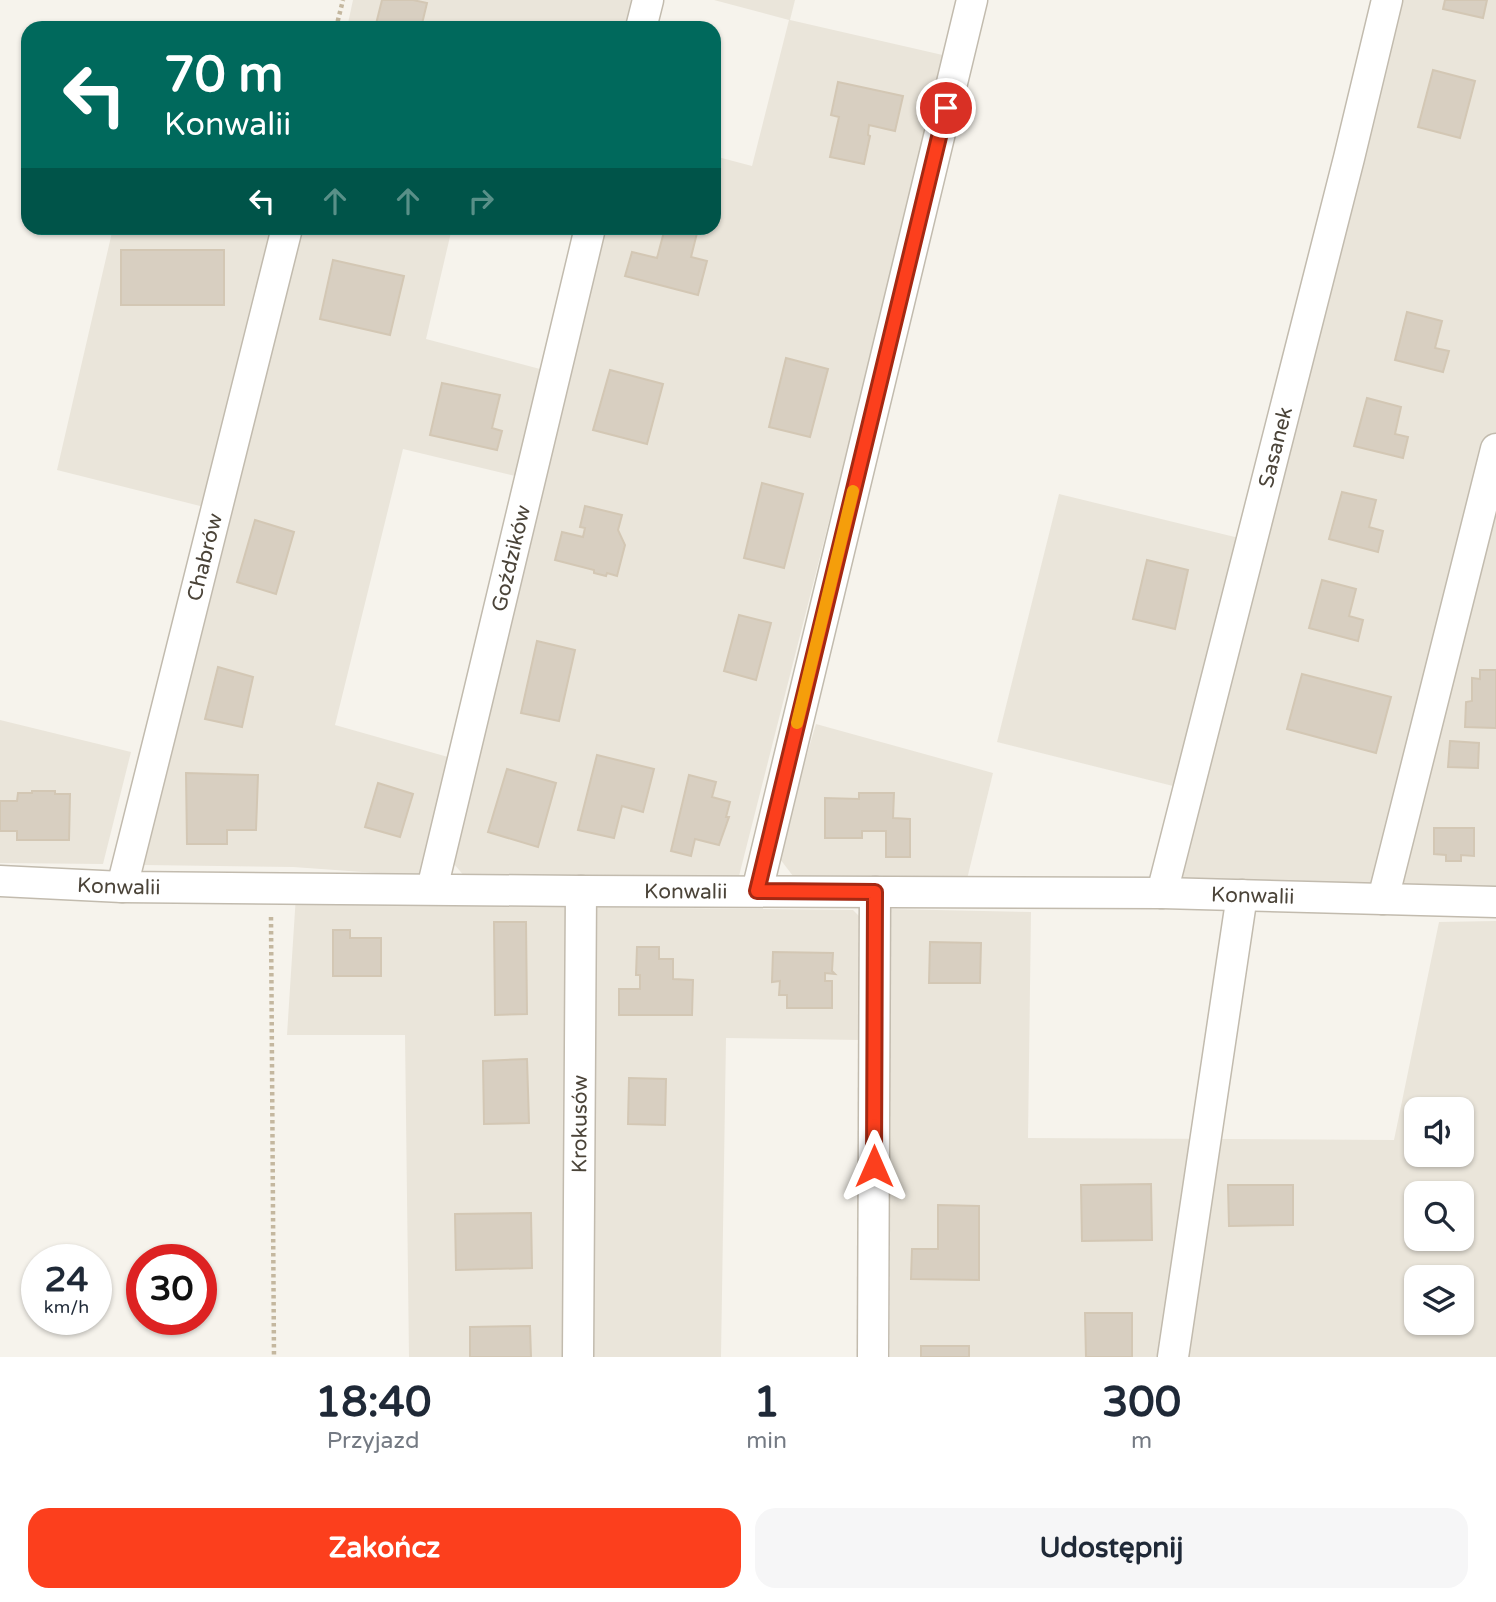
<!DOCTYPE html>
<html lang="pl">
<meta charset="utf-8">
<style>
:root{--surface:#fff;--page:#f6f6f7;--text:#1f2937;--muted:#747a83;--accent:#fc3f1d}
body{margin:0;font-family:"Varela Round",sans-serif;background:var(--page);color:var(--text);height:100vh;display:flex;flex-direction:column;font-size:26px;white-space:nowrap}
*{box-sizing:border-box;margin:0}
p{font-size:23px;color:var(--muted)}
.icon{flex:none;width:38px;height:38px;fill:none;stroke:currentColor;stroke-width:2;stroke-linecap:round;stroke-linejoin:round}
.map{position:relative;height:1357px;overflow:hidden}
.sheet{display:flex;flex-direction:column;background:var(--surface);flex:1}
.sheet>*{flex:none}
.top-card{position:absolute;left:21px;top:21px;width:700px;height:214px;border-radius:21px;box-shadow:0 2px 5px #0004;background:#00695c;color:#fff;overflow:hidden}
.controls{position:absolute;left:1404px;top:1097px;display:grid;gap:14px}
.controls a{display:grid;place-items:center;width:70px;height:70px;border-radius:14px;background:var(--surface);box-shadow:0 2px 5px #0004;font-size:35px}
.speed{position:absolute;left:21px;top:1244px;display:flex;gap:14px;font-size:35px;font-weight:700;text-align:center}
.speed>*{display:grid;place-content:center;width:91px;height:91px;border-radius:50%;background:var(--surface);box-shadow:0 2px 5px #0004;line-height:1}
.speed small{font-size:18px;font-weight:400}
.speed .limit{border:10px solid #d22;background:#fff;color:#111}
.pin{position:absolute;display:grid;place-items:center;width:60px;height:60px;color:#fff;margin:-30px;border:4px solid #fff;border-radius:50%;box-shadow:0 2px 7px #0007}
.me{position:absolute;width:77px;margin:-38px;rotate:0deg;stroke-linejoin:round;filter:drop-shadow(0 0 5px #0008)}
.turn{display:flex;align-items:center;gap:24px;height:147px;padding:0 28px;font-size:32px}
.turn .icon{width:91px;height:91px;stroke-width:2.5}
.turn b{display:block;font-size:49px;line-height:60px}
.lanes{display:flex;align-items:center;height:66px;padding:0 28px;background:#0003;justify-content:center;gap:35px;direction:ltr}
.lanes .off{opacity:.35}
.eta{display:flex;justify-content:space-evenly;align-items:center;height:119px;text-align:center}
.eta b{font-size:42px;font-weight:700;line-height:49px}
.cta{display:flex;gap:14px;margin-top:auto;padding:14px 28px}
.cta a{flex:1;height:80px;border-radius:21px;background:var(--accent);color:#fff;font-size:28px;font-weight:700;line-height:80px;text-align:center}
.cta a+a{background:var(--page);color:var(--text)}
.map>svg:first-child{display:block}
.residential{fill:#eae5da;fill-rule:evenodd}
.building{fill:#d8cfc1;stroke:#d3c7b4;stroke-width:2}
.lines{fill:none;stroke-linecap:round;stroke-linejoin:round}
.street-casing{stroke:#c2bbae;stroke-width:33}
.path{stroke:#c4b79f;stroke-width:4.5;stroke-dasharray:3.5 3.5;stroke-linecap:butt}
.street{stroke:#fff;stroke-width:30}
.route-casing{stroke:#a42913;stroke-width:18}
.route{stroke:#fc3f1d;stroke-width:12}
.slow{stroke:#f59e0b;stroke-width:12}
.labels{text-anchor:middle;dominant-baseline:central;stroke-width:5;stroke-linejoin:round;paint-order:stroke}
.street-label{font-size:21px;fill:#4b4439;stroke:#fff}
</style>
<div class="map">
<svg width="1496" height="1357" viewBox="0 0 1496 1357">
<rect width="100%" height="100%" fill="#f6f3ec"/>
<g class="residential">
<path d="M353 0H635L628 28H347Z"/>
<path d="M714 0H795L790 20 947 56 738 880 465 877 454 864 604 228H714V156L752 166 789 20Z"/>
<path d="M1395 0H1496V888L1176 881Z"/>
<path d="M113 228H452L426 339 540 369 515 476 403 449 335 725 448 757 419 876 293 867 144 865 232 514 57 470Z"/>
<path d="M1059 494 1243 539 1181 788 997 742Z"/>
<path d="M0 720 131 752 103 864 0 863Z"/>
<path d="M816 724 993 773 967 879 793 876 777 855Z"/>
<path d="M296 895 399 905 853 910 862 919 861 1040 726 1038 721 1357H409L405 1035H287Z"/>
<path d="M890 909 1031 912 1028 1138 1394 1140 1439 922 1496 921V1357H890ZM1416 1110H1461V1155H1416ZM1416 1194H1461V1239H1416ZM1416 1278H1461V1323H1416Z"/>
</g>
<g class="building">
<path d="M382 0H413L427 3 421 28H375Z"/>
<path d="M1445 0H1487L1483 18 1443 9Z"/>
<path d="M1433 70 1475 81 1460 138 1418 127Z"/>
<path d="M838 82 903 96 895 131 869 125 868 135 870 136 864 164 830 157 839 117 831 115Z"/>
<path d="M665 228H675L697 233 691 257 707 261 698 295 625 276 632 252 657 258Z"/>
<rect x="121" y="250" width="103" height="55"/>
<path d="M333 260 404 276 390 335 320 319Z"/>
<path d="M1407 312 1442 321 1435 348 1449 351 1443 372 1395 360Z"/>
<path d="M786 358 828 369 810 437 769 427Z"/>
<path d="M610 370 663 384 647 444 593 430Z"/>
<path d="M442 383 500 395 492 428 502 431 497 450 430 435Z"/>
<path d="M1367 398 1401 407 1395 434 1408 437 1403 458 1354 446Z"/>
<path d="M762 483 803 494 784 568 744 558Z"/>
<path d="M1342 492 1376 500 1369 527 1383 531 1378 552 1329 539Z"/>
<path d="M585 506 622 515 618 530 625 545 617 576 607 573 606 576 594 573V570L555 560 562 532 583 537 585 528 580 527Z"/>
<path d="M255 520 294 532 276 594 237 582Z"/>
<path d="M1147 560 1188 570 1175 629 1133 619Z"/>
<path d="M1322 580 1356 589 1349 616 1363 620 1358 641 1309 628Z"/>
<path d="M739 615 771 623 756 680 724 671Z"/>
<path d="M537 641 575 650 559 721 521 713Z"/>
<path d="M218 667 253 677 242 727 205 719Z"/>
<path d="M1480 670H1496V728L1465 727 1466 702 1472 701V678L1480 679Z"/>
<path d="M1302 674 1391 697 1376 753 1287 729Z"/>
<path d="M1450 741 1479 743 1478 768 1448 767Z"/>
<path d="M597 755 654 769 643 812 622 806 614 838 578 830Z"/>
<path d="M507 769 556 783 538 847 488 832Z"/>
<path d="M186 773 258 775 256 830H227V844H187Z"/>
<path d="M689 775 716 782 712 797 730 802 726 817H729L719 845 695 839 691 856 671 851Z"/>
<path d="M378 783 413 794 400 837 365 827Z"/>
<path d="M32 791H55V794H70L69 840H17V831H0V801H17L18 793H32Z"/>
<path d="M859 793H894L893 818 910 819V857H886V831H862V838H825V798L859 799Z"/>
<path d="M1434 828H1474V856L1461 855V861H1446V855L1434 854Z"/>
<path d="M494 922H526L527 1014 495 1015Z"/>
<path d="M333 930H350V938H381V976H333Z"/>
<path d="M930 942 981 943 980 983H929Z"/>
<path d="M637 947H659V959H673V979L693 980 692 1015H619V989H640V975H636Z"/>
<path d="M773 952 833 953 832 971 835 974 825 973V981H832V1008H787V995H779L780 981 772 982Z"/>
<path d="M527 1059 529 1123 484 1124 483 1061Z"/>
<path d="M629 1078 666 1079 665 1125 628 1124Z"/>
<path d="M1151 1184 1152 1240 1082 1241 1081 1185Z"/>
<path d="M1228 1185H1293V1225L1229 1226Z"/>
<path d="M938 1205 979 1206V1280L911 1279 912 1249H938Z"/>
<path d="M531 1213 532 1268 456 1270 455 1214Z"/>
<path d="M1085 1313H1132V1357H1086Z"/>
<path d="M530 1326 531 1357H470V1327Z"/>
<rect x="921" y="1346" width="48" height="11"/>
</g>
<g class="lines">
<defs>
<g id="street">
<path d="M641 28 648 0"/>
<path id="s1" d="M0 881 122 887 581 891 1162 893 1496 902"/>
<path id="s2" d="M122 887 287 228"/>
<path id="s3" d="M432 889 590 228"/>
<path d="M757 891 972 0"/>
<path id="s4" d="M1162 893 1349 158 1387 0"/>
<path d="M1383 899 1496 449"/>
<path id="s5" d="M578 1357 581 891"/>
<path d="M873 1357 875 892"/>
<path d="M1173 1357 1242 895"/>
</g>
</defs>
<use href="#street" class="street-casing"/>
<g class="path">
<path d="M336 28 343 0"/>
<path d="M271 917 274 1357"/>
</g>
<use href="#street" class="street"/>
</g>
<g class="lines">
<defs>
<path id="route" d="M874 1166 875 892 757 891 946 108"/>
</defs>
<use href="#route" class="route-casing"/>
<use href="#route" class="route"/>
<path class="slow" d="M797 723 853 491"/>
</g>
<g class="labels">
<g class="street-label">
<text stroke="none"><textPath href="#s4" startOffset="460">Sasanek</textPath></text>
<text stroke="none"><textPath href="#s2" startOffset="340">Chabrów</textPath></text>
<text stroke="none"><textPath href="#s3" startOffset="340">Goździków</textPath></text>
<text stroke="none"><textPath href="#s1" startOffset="119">Konwalii</textPath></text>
<text stroke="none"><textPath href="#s1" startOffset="686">Konwalii</textPath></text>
<text stroke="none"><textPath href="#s1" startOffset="1253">Konwalii</textPath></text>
<text stroke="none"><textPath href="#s5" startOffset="233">Krokusów</textPath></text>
</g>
</g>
</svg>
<div class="controls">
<a><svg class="icon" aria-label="sound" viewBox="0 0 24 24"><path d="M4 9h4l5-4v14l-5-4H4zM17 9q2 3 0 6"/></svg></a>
<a><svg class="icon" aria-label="search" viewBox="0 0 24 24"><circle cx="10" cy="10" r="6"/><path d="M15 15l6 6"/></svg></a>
<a><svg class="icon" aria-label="layers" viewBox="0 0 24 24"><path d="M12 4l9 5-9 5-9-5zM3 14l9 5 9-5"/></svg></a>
</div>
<div class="speed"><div>24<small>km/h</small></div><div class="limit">30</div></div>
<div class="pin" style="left:946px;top:108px;background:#d93025"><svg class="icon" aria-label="arrive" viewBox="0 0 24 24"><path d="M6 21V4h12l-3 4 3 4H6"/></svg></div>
<svg class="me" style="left:874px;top:1166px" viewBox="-20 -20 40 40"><path d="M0-17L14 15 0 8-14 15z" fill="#fc3f1d" stroke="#fff" stroke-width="4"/></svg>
<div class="top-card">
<div class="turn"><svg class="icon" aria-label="left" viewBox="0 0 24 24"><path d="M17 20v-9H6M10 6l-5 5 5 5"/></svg><div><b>70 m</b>Konwalii</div></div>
<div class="lanes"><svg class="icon" aria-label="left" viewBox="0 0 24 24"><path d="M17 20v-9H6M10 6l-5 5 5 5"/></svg><svg class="icon off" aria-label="ahead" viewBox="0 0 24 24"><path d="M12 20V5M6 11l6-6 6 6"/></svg><svg class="icon off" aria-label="ahead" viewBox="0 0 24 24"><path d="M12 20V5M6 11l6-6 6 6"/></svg><svg class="icon off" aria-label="right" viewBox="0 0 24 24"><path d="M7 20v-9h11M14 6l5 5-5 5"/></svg></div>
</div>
</div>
<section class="sheet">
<div class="eta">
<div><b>18:40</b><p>Przyjazd</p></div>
<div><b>1</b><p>min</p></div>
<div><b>300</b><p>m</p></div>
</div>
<div class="cta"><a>Zakończ</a><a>Udostępnij</a></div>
</section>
